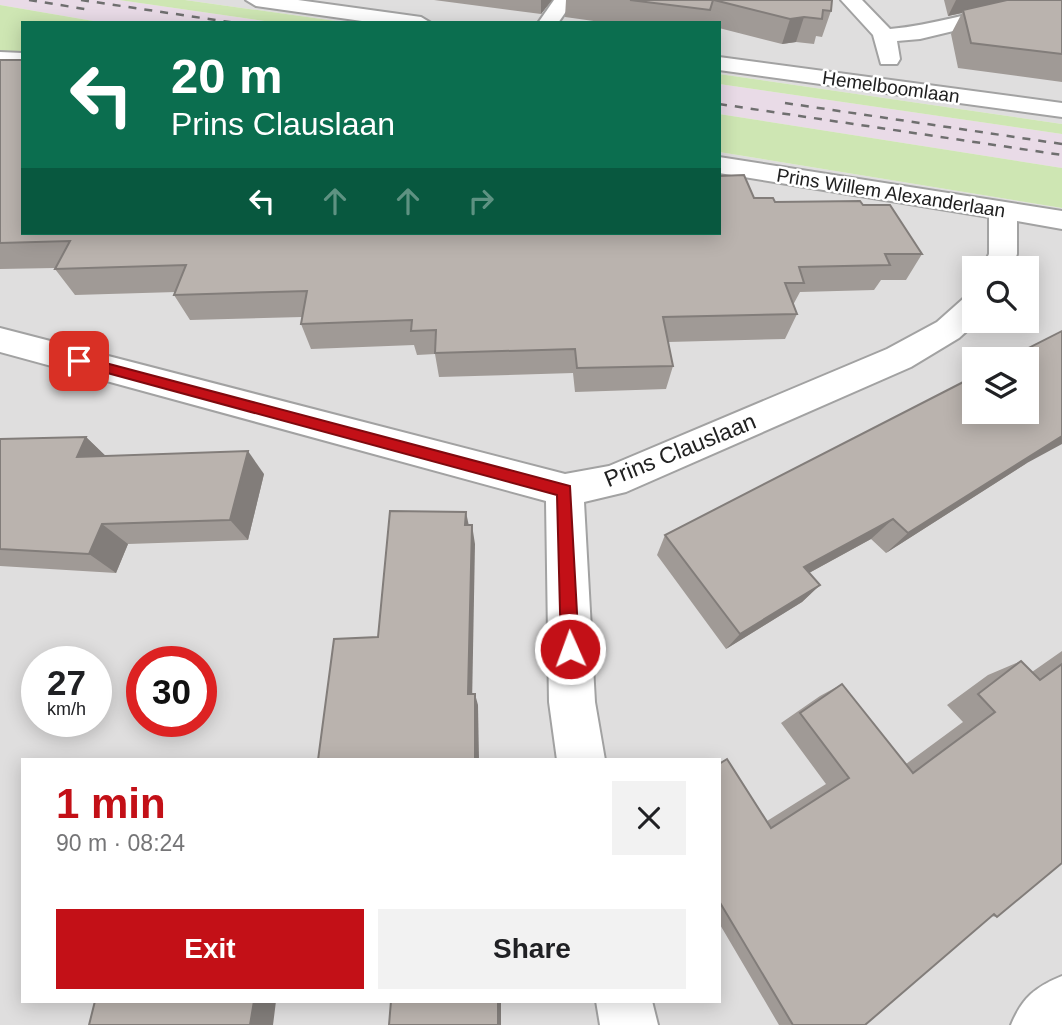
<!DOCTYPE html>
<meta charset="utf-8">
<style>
:root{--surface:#fff;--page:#f2f2f2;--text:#202124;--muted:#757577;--accent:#c31017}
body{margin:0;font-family:Helvetica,sans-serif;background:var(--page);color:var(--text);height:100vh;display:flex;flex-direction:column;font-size:26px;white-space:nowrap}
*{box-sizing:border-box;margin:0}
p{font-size:23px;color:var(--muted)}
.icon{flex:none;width:38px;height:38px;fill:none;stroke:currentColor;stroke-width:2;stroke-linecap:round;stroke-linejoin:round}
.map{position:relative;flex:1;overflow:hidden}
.sheet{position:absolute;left:21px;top:758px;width:700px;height:245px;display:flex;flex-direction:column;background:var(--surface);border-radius:0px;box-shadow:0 4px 18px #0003}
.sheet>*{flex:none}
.banner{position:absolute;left:21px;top:21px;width:700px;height:214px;border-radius:0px;box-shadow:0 4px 18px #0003;background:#0b6e4f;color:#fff;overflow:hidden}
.fabs{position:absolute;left:962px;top:256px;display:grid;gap:14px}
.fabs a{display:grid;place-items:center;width:77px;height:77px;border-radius:0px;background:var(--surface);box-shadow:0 4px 18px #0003;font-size:35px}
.speed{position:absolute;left:21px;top:646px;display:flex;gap:14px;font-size:35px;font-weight:700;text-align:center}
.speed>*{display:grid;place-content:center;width:91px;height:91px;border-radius:50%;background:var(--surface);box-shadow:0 4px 18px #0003;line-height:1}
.speed small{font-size:18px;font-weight:400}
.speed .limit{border:10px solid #d22;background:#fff;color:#111}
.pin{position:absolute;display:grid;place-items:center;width:60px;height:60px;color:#fff;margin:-30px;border-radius:14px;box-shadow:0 4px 10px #0006}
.me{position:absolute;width:77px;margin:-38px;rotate:358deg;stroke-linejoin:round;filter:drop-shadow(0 0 5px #0008)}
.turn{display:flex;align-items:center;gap:24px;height:147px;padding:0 35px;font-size:32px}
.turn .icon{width:91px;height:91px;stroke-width:2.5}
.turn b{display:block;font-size:49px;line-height:60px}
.lanes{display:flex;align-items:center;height:66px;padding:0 35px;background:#0003;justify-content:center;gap:35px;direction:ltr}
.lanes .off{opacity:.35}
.round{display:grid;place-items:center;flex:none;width:74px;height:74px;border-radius:0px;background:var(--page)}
.overview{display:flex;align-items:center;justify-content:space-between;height:119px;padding:0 35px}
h1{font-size:42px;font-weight:800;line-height:52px;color:var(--accent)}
.action{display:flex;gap:14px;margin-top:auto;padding:14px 35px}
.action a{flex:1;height:80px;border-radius:0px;background:var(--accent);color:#fff;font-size:28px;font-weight:800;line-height:80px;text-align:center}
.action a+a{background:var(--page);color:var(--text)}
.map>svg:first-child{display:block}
.residential{fill:#dfdede;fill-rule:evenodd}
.industrial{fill:#e9dbe7}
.grass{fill:#cee6b3}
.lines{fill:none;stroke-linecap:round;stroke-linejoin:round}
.street-casing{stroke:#a2a2a2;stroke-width:4}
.street{fill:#fff;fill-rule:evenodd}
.rail{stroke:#6f6f6f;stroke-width:2.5;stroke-dasharray:8 8;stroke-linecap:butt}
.wall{fill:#a09a96}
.shaded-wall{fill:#827d7a}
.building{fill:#bab3ae;stroke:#827d7a;stroke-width:2}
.route{fill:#c31017;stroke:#7f0a0f;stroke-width:2}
.labels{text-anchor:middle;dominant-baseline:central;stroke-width:5;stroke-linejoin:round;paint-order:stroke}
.far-street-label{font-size:19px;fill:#212121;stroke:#fff}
.street-label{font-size:23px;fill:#212121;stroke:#fff}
</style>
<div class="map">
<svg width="1062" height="1025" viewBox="0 0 1062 1025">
<rect width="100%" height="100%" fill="#f1eee9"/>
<g class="residential">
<path d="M185 0H1062V124L719 74V23H350Z"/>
<path d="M23 52V233H719V152L1062 208V1025H0V53ZM975 268H1027V320H975ZM975 359H1027V411H975ZM37 662H96V721H37ZM142 662H201V721H142ZM23 760H719V1001H23Z"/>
</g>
<g class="industrial">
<path d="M0 0H119L278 23H105L0 5Z"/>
<path d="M719 84 1062 134V168L719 114Z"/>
</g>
<g class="grass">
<path d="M119 0H185L350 23H278Z"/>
<path d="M0 5 105 23H23V52L0 53Z"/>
<path d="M719 74 1062 124V134L719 84Z"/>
<path d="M719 114 1062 168V208L719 152Z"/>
</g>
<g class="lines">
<defs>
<g id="street">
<path d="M246 0H298L421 17 431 23H376L256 6Z"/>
<path d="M554 0H574L558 23H538Z"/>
<path d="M841 0H862L890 29C948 24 1003 0 1062 0V5L920 39 897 41 900 59 897 64H881L873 35Z"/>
<path d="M0 52 23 53V65L0 64Z"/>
<path d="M719 57 1062 103V117L719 70Z"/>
<path d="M719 157 1062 211V229L1017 221V254L1012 268H982L989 254V217L719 173Z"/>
<path d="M975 295V320H979L959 338 911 367 626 492 584 502 595 702 605 760H557L549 702 546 501 0 352V328L565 474 609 466 887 349 937 322 964 298Z"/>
<path d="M1062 976V1025H1011C1022 998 1035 987 1062 976Z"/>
<path d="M596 1001H652L658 1025H600Z"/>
</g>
</defs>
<use href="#street" class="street-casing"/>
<use href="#street" class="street"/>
<g class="rail">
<path d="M29 0 91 10"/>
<path d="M81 0 236 23"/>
<path d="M785 103 1062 144"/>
<path d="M719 104 1062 155"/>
</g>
</g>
<g class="wall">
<path d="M434 0H552L541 14Z"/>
<path d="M566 0H832L831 11 822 37 816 36 814 44 796 42 782 44 719 28V23H608L565 17Z"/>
<path d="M944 0H1062V82L958 68 951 34 962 13 948 16Z"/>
<path d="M0 60 23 233 754 198 775 202 863 205 922 254 906 280H881L874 290 800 292 793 305 797 314 785 339 668 342 673 366 666 389 575 392 573 373 439 377 435 354 417 355 414 345 311 349 301 324 302 317 190 320 174 295 176 292 75 295 55 269V268L0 269Z"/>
<path d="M86 437 105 456 264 474 248 540 128 544 116 573 0 566V439Z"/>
<path d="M1027 463 886 553 871 539 809 573 820 585 802 602 726 649 657 555 665 535Z"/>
<path d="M1062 651V863L997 917 991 916 865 1025H779L719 923V763L727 759 767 821 826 784 781 723 820 696 842 684 906 764 963 722 947 705 988 675 1021 661 1032 672Z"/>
</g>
<g class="shaded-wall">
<path d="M541 0H552L541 14Z"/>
<path d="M956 0H1019L963 10 962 13 948 16Z"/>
<path d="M804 17 796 42 782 44 790 19Z"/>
<path d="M1062 436V444L1027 463 886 553 908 533Z"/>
<path d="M86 437 110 460 77 457Z"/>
<path d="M248 451 264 474 248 540 230 520Z"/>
<path d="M466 512 470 531 465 525Z"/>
<path d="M893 519 871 539 787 585 804 567Z"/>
<path d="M102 524 128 544 116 573 89 554Z"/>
<path d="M472 525 475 544 472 705 468 694Z"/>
<path d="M820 585 802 602 726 649 740 634Z"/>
<path d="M475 694 478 705 479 760H475Z"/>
<path d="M254 1001H276L273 1025H250Z"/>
<rect x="498" y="1001" width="3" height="24"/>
</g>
<g class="building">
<path d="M630 0H713L710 10Z"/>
<path d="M714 0H832L831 11 823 10 822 19 804 17 790 19Z"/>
<path d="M1007 0H1062V54L971 43 963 10Z"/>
<path d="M0 60H23V233H719V176L744 175 754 198H773L775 202 860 201 863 205H890L922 254H885L890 265 799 267 804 283H785L797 314 663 317 673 366 577 368 575 349 435 353 436 330 411 331 412 320 301 324 307 291 174 295 186 265 55 269 70 241 0 243Z"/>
<path d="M1062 331V436L908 533 893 519 804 567 820 585 740 634 665 535 975 376V411H1027V359H1007Z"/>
<path d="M86 437 77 457 248 451 230 520 102 524 89 554 0 549V439Z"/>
<path d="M390 511 466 512 465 525H472L468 694H475V760H318L334 639 378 637Z"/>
<path d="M1021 661 1040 680 1062 664V863L997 917 994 914 865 1025H793L719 901V764L727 759 771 828 849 778 800 713 842 684 913 773 995 712 978 694Z"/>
<path d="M95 1001H254L250 1025H89Z"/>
<path d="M391 1001H498V1025H389Z"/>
</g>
<path class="route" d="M79 356 570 486 579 649 577 655 570 658 564 655 561 649 557 495 74 364V357Z"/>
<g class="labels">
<g class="far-street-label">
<text transform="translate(891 87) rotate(8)">Hemelboomlaan</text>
<text transform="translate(891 193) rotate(9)">Prins Willem Alexanderlaan</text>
</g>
<g class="street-label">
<text transform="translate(680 450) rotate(-22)">Prins Clauslaan</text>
</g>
</g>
</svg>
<div class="fabs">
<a><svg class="icon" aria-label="search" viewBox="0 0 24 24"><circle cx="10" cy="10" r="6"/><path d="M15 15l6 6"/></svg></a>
<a><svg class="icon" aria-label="layers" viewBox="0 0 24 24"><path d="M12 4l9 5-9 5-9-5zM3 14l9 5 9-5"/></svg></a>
</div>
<div class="speed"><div>27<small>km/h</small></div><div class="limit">30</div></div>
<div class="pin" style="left:79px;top:361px;background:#d93025"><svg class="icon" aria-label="arrive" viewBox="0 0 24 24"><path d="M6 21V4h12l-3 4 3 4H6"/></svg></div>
<svg class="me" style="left:570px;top:649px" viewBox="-20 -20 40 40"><circle r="17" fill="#c31017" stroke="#fff" stroke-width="3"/><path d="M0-11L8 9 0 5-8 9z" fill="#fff"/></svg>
<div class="banner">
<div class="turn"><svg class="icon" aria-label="left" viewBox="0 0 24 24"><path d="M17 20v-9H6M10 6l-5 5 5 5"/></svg><div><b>20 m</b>Prins Clauslaan</div></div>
<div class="lanes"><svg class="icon" aria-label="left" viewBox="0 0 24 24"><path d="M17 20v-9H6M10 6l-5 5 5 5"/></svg><svg class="icon off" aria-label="ahead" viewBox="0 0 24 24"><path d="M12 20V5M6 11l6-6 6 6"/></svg><svg class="icon off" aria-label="ahead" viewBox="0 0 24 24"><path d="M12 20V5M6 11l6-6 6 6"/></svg><svg class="icon off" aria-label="right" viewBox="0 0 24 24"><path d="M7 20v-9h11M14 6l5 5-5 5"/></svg></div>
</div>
<section class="sheet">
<div class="overview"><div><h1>1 min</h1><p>90 m · 08:24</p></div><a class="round"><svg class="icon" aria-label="close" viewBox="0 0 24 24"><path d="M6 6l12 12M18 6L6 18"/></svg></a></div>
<div class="action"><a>Exit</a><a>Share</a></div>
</section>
</div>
